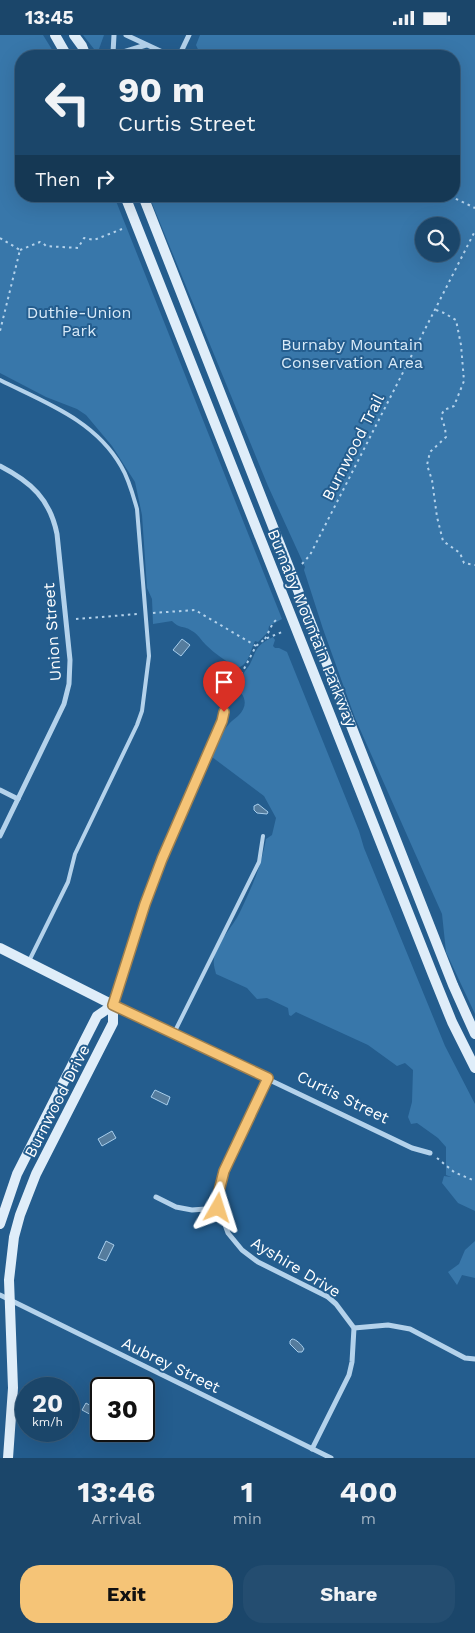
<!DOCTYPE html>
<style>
:root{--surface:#1b466a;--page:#244d70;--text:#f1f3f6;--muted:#a0b1c1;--line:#395e7e;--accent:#f5c477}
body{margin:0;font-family:"Work Sans",sans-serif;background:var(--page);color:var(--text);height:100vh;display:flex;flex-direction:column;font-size:19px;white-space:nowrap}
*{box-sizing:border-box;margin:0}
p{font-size:16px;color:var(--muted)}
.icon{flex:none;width:28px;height:28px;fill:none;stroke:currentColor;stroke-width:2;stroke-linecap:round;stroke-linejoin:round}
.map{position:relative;height:1423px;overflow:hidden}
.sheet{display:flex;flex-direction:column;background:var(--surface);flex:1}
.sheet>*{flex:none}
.banner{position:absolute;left:15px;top:15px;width:445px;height:152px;border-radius:20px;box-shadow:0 5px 20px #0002,0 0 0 1px var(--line);background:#1b466a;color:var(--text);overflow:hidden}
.buttons{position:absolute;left:415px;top:182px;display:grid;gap:10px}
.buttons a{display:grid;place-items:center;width:45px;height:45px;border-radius:50%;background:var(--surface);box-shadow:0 5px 20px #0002,0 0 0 1px var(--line);font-size:25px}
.speed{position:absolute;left:15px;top:1342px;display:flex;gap:10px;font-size:25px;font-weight:700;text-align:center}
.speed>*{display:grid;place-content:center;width:65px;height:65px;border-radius:50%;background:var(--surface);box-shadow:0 5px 20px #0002,0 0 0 1px var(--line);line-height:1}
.speed small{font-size:12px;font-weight:400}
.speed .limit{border:2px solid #111;border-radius:8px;background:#fff;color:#111}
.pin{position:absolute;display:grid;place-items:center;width:42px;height:42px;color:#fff;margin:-51px -21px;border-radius:50% 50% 50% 0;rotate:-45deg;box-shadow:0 0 5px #0007}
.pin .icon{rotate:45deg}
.me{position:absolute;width:55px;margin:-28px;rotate:6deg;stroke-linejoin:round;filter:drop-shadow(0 0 4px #0008)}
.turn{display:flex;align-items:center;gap:18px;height:105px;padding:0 20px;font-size:22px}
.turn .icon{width:65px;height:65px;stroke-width:2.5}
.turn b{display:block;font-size:35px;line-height:42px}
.then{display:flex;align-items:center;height:48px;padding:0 20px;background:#0003;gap:10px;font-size:19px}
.eta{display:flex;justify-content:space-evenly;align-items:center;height:85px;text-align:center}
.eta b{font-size:30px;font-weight:700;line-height:35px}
.button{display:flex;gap:10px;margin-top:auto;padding:10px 20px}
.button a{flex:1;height:58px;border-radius:20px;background:var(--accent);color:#111;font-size:20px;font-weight:700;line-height:58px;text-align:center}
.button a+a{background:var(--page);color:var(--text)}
.status{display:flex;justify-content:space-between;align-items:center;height:35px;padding:0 25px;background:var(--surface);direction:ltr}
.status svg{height:14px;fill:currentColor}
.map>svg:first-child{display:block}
.green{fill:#3877aa;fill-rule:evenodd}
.water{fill:#557c9d;stroke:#a8ceec}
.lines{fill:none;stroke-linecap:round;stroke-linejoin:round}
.path{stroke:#b4d2eb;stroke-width:2;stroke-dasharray:2.5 4;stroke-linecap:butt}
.lane{stroke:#b4d2eb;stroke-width:4}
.street{stroke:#b4d2eb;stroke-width:5}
.secondary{stroke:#dfedf9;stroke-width:10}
.route-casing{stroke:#9f7f4d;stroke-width:12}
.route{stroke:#f5c477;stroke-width:9}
.labels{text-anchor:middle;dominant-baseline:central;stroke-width:4;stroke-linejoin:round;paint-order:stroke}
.park-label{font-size:16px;fill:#d8eaf8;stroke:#245d8e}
.street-label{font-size:16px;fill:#fff;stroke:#245d8e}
</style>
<div class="status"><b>13:45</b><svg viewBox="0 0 49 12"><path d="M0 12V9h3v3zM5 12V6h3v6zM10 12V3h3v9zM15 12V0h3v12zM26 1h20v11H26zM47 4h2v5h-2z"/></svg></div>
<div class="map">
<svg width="475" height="1423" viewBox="0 0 475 1423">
<rect width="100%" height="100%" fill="#245d8e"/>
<g class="green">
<path d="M0 0H43L56 21H21V161H114L282 584 269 591 268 597 258 607 255 606C250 616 249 630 237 633 226 626 215 619 206 610 201 605 198 599 192 596 184 590 181 595 172 586L153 589 152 564 147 553 142 480 135 447 112 411 86 380 77 374 46 362 0 338Z"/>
<path d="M83 0H104L99 14H94Z"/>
<path d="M200 0H475V979L446 917 442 879 355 683 323 594 304 535 305 532 268 451 149 161H454V21H201L196 10ZM424 191H451V219H424Z"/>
<path d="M273 602 275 605 273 611 275 613H279L287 617 359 796 364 813 445 1011 475 1069V1176L458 1168 442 1148 444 1141 451 1142 446 1140V1112L438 1103 417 1088 411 1089 408 1082 412 1067 413 1035 405 1028 397 1031 368 1010 296 977 291 981 289 980 288 973 267 963 257 964 247 953 216 939C215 934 213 930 214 924 216 908 233 892 240 877 252 852 261 832 266 804L272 800 276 783 264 761 212 722C217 712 221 698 229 689 231 686 235 684 238 681 249 671 246 658 233 652L240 650C240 640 246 636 250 629 253 624 254 618 257 614 261 608 267 605 273 602Z"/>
<path d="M475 1206V1243L462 1240 457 1250 448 1237 459 1229 465 1215Z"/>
</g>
<g class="water">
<path d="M182 604 190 610 181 621 173 615Z"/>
<path d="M258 769 268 777 267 779 257 778 254 775V771Z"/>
<path d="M155 1055 170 1062 167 1070 151 1062Z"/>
<path d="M112 1096 116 1103 102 1111 98 1104Z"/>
<path d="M106 1206 114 1210 106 1226 98 1223Z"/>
<path d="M292 1304C296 1304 302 1310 304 1314L302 1317H298L290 1309V1306Z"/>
<path d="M86 1368 100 1376 97 1383 82 1375Z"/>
</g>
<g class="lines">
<g class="path">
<path d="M450 161 475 173"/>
<path d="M0 203 20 215 0 296"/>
<path d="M20 215 40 207 43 208 46 211 78 213 84 203 94 205 122 194"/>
<path d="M436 275 444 278 456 285 461 310 464 346 454 371 444 375 441 381 445 393 446 402 430 417 427 430 432 445 437 482 443 506 460 518 464 528 475 530"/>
<path d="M302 529 310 520 475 196"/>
<path d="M153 578 195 575 256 611"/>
<path d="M76 584 138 579"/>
<path d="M265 604 273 588 277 584"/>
<path d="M235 651 256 611 265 604 282 597"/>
<path d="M437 1123 454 1137 475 1146"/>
</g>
<g class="lane">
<path d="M0 345C44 367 95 385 121 431 129 444 133 460 137 474L149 621 142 676 137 690 75 819 68 847 29 926"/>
<path d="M174 998 259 827 263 801"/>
</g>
<g class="street">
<path d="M126 0 171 21"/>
<path d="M113 18 114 0"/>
<path d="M108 21 113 18H120L146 10"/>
<path d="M179 21 189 0"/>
<path d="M0 431C31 447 50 464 57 499L70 625 69 649 64 669 0 801"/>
<path d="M227 667 221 687 162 823 145 869 113 970 412 1113 430 1118"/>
<path d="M0 755 18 764"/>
<path d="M268 1043 224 1136 219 1156V1173L228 1198 242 1215 258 1227 328 1262 336 1269 354 1293 352 1327 349 1340 312 1414"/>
<path d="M156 1162 176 1172 192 1175 219 1173"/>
<path d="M0 1260 331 1423"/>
<path d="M354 1293 388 1290 410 1294 465 1323 475 1324"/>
</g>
<g class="secondary">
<path d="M55 0 67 21"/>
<path d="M74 0 82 11 86 21"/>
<path d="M125 161 433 940 452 987 475 1033"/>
<path d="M143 161 453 950 475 999"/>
<path d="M0 913 113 970"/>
<path d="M0 1189 17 1139 97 981 113 970"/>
<path d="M8 1423 13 1353 9 1245 14 1202 20 1180 36 1139 113 988V970"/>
</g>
</g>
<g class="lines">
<defs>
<path id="route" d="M218 1173 219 1156 224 1136 268 1043 113 970 145 869 162 824 222 686 224 677"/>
</defs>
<use href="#route" class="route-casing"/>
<use href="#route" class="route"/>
</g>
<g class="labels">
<g class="park-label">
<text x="79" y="277">Duthie-Union<tspan x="79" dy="18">Park</tspan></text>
<text x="352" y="309">Burnaby Mountain<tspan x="352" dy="18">Conservation Area</tspan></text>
</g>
<g class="street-label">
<text transform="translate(353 412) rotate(-63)">Burnwood Trail</text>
<text transform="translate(312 593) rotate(68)">Burnaby Mountain Parkway</text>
<text transform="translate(52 597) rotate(-94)">Union Street</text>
<text transform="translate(343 1062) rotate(26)">Curtis Street</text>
<text transform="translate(57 1066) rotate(-63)">Burnwood Drive</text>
<text transform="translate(296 1232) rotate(31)">Ayshire Drive</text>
<text transform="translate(171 1330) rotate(26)">Aubrey Street</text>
</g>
</g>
</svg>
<div class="buttons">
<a><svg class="icon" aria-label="search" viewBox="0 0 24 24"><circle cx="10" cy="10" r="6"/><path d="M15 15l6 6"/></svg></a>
</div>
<div class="speed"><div>20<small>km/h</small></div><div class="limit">30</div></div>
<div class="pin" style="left:224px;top:677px;background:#d93025"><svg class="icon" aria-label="arrive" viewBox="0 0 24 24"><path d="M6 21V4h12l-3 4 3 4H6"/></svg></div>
<svg class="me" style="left:218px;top:1173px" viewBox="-20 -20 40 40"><path d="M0-17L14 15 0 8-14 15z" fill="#f5c477" stroke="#fff" stroke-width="4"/></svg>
<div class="banner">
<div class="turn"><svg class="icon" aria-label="left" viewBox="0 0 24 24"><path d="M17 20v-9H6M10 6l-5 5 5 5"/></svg><div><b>90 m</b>Curtis Street</div></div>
<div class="then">Then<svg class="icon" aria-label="right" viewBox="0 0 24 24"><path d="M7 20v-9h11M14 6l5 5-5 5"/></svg></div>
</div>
</div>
<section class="sheet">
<div class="eta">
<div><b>13:46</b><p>Arrival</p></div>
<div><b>1</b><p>min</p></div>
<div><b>400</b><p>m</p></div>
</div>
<div class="button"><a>Exit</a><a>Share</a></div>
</section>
